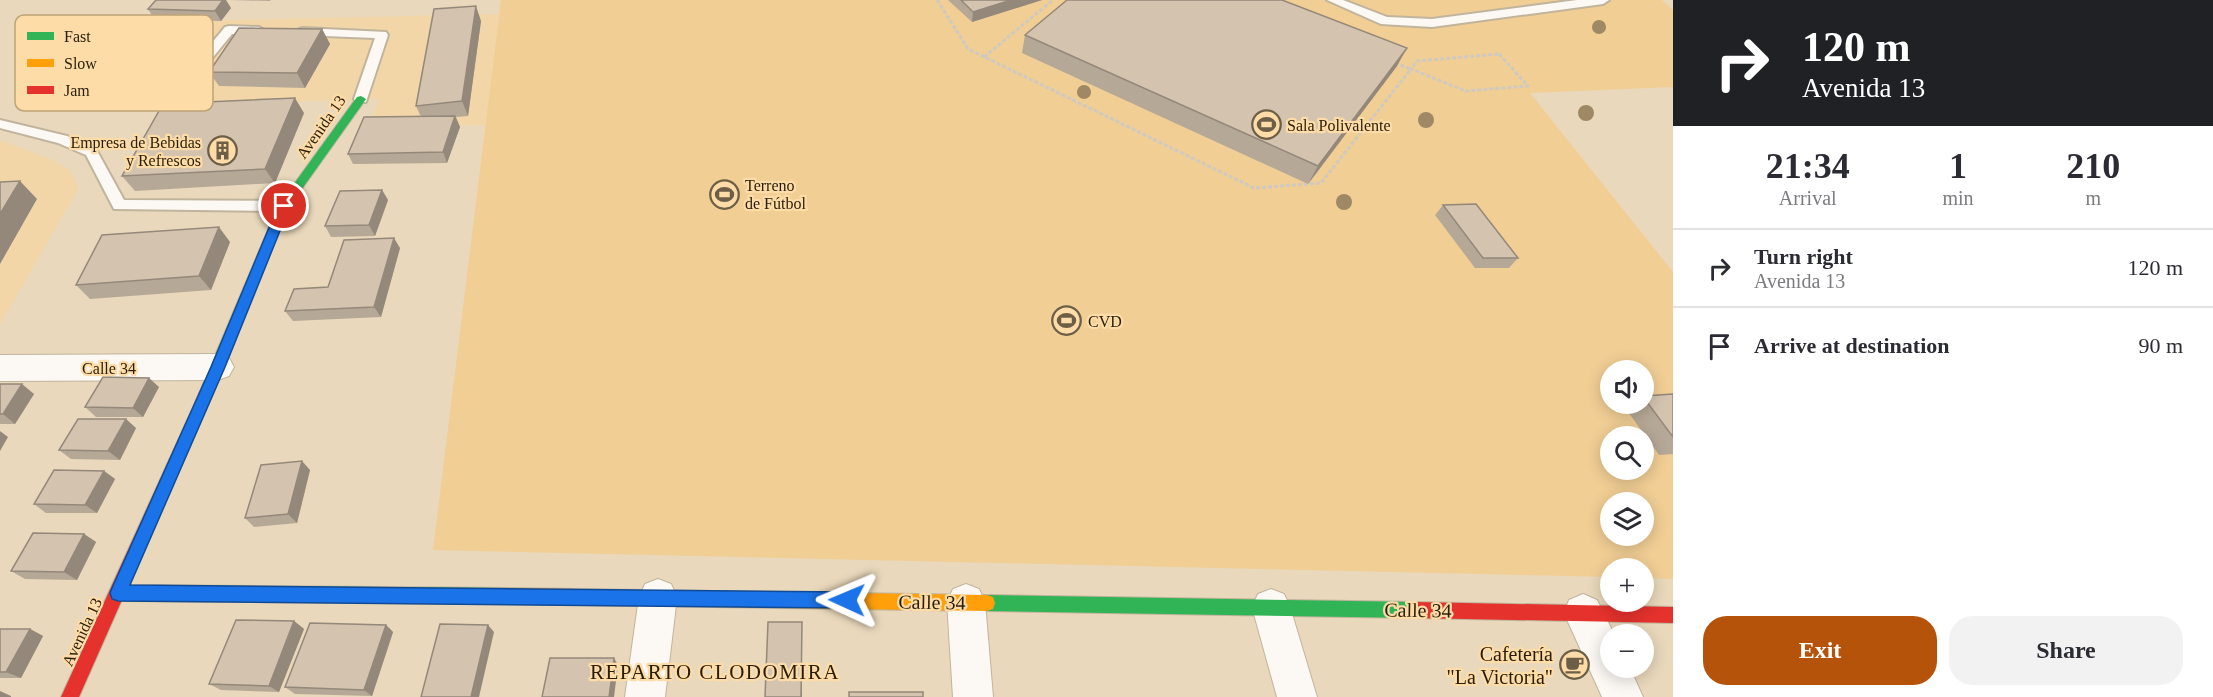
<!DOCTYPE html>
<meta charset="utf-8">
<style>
:root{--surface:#fff;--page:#f2f2f3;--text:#2b2b33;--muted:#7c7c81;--line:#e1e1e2;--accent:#b45309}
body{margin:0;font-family:"Times New Roman",serif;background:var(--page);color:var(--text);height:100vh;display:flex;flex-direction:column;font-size:22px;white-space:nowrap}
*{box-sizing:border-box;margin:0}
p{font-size:20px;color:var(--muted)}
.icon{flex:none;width:33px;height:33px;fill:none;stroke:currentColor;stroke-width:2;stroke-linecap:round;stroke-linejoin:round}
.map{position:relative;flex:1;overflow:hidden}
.details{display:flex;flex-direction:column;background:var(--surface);width:540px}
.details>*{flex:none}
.guide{background:#202124;color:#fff;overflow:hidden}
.buttons{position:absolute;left:1600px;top:360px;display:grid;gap:12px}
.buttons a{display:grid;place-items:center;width:54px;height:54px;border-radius:50%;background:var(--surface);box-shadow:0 3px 15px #0003;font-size:30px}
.pin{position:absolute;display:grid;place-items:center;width:51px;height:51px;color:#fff;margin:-26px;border:3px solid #fff;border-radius:50%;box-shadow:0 2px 6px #0007}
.me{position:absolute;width:66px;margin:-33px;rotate:271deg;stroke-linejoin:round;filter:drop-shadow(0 0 4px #0008)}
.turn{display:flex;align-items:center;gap:21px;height:126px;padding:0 30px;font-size:27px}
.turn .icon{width:78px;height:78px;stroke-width:2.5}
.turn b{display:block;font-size:42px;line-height:51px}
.eta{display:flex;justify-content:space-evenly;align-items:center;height:102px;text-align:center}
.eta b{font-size:36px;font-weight:800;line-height:42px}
.action{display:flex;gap:12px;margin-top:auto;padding:12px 30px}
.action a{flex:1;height:69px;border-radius:24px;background:var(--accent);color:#fff;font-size:24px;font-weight:800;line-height:69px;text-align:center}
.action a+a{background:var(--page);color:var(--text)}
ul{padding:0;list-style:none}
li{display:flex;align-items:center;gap:18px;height:78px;padding:0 30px;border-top:2px solid var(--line)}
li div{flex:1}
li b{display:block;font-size:22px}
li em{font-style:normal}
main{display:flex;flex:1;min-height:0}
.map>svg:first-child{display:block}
.built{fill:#f2d6a8}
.green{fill:#f1ce94;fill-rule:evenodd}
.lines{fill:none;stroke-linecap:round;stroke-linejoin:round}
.lane-casing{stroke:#c1b49d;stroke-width:4}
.street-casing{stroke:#c1b49d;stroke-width:2}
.fast-casing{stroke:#c1b49d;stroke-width:2}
.slow-casing{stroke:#c1b49d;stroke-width:2}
.jam-casing{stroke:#c1b49d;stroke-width:2}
.path{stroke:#cfc9c0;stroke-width:3;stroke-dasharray:4 2;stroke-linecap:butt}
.lane{fill:#fcf9f5;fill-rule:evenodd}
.street{fill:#fcf9f5;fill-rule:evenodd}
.fast{fill:#30b455;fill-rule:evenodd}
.slow{fill:#ff9f0a;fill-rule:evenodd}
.jam{fill:#e5322d;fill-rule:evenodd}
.tree{fill:#9e8964}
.wall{fill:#b6a896}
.shaded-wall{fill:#94887a}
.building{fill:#d4c3af;stroke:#94887a;stroke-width:1.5}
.route{fill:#1a73e8;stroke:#114b97;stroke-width:1.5}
.labels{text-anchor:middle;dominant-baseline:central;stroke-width:4.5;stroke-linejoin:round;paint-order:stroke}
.poi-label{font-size:16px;fill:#291d08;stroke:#fddca7;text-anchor:start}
.street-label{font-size:16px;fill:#291d08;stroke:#fddca7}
.near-street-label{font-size:20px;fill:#291d08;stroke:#fddca7}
.near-poi-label{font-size:20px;fill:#291d08;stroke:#fddca7;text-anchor:end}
.near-neighbourhood-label{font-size:21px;letter-spacing:1.5px;fill:#291d08;stroke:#fddca7}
.key{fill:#fddca7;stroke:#bda377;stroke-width:1.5}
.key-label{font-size:16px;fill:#291d08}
</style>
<main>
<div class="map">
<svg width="1673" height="697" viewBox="0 0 1673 697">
<rect width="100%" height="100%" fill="#e9d8bb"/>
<g class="built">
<path d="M499 14 486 125 369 128 380 99 89 107 147 22Z"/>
<path d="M0 140 53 160 70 170 78 189 0 325Z"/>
</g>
<path class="green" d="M501 0H1662L1673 10V87L1530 93 1673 272V579L1644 578V568H1611V577L433 550ZM1611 370H1644V404H1611ZM1611 436H1644V470H1611ZM1611 502H1644V536H1611Z"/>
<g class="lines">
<defs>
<g id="lane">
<path d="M1327 0H1343L1387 17 1432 19 1577 0H1609L1603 4 1432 27 1381 24Z"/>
<path d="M229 26 259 27 265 31 259 35 232 34 209 62H201L199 59 201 56 225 27Z"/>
<path d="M303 28 386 32 388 35 366 102H356L354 99 375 38 299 35V29Z"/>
<path d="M0 120 67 136 96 149 124 200 284 201 291 206 284 211 114 209 86 155 58 143 0 128Z"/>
</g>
<g id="street">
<path d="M218 354 229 358 234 367 229 376 218 380 0 381V355Z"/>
<path d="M658 579 671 584 677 597 665 697H625L639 597 645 584Z"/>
<path d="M966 584 979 589 985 602 993 697H953L947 602 953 589Z"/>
<path d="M1271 589 1284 594 1290 607 1317 697H1277L1252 607 1258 594Z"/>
<path d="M1583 594 1597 600 1614 634H1611V668H1630L1643 697H1602L1564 613 1569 600Z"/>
</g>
<g id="fast">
<path d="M361 96 366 99 289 207 209 403 207 407 202 409 197 407 195 403 278 206 357 97Z"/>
<path d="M118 585 509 588 515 590 517 596 515 602 509 604 118 601 112 598 110 593 112 588Z"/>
<path d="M987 595 1415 602 1421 604 1423 610 1421 616 1415 618 987 611 981 609 979 603 981 597Z"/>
</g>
<path id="slow" d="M509 588 987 595 993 597 995 603 993 609 987 611 509 604 503 602 501 596 503 590Z"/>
<g id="jam">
<path d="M202 397 207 399 209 403 79 697H61L195 403 197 399Z"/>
<path d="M1415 602 1673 607V623L1415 618 1409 616 1407 610 1409 604Z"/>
</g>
</defs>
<use href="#lane" class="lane-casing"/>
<use href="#street" class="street-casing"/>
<use href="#fast" class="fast-casing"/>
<use href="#slow" class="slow-casing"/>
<use href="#jam" class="jam-casing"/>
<g class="path">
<path d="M937 0 968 49 1254 188 1321 183 1411 69"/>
<path d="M1499 54 1528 86 1466 91 1411 69 1417 61Z"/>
<path d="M984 57 1053 0"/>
<path d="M1395 63 1411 69"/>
</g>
<use href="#lane" class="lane"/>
<use href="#street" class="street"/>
<use href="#fast" class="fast"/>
<use href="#slow" class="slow"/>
<use href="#jam" class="jam"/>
</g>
<g class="tree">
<circle cx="1599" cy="27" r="7"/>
<circle cx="1084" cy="92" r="7"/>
<circle cx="1586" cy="113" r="8"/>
<circle cx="1426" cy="120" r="8"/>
<circle cx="1344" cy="202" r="8"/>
</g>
<g class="wall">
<path d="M231 0H271L270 1Z"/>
<path d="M948 0H1042L972 22Z"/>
<path d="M231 8 221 21 155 20 148 9Z"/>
<path d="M481 21 468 116 456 117 460 127 447 163 353 164 348 154 421 117 416 106Z"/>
<path d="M322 29 330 44 305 88 219 86 209 72Z"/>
<path d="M1025 35 1397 66 1308 184 1022 53Z"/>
<path d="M304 113 275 183 135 191 122 176Z"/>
<path d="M382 190 388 200 375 236 331 237 325 226Z"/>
<path d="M1443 205 1518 258 1509 268H1475L1435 215Z"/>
<path d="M230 242 211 290 90 299 76 285Z"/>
<path d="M400 248 381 317 293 321 285 311Z"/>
<path d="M0 384 34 394 15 424H0Z"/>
<path d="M159 387 143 417H96L85 407Z"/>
<path d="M1673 394V454L1659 455 1626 409 1633 404H1644V396Z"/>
<path d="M136 428 120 460 71 459 59 450Z"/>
<path d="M310 470 297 523 254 527 245 518Z"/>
<path d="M104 471 115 479 97 513H46L34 504Z"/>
<path d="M84 534 96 542 77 580 25 579 11 571Z"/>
<path d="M294 621 304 629 279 692 221 690 209 684Z"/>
<path d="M386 625 393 632 372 696 295 694 285 687Z"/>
<path d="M0 629H30L43 636 21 678H0Z"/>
</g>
<g class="shaded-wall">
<path d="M223 0H226L231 8 221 21 215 11Z"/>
<path d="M1011 0H1042L972 22 973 12Z"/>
<path d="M476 6 481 21 468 116 462 101Z"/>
<path d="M322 29 330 44 305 88 297 73Z"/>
<path d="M1407 48 1397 66 1308 184 1318 166Z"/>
<path d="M295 98 304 113 275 183 265 169Z"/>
<path d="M455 116 460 127 447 163 443 152Z"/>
<path d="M20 181 37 199 0 264V214Z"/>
<path d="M382 190 388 200 375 236 369 225Z"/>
<path d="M219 227 230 242 211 290 199 276Z"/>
<path d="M394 238 400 248 381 317 374 307Z"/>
<path d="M149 378 159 387 143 417 133 408Z"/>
<path d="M22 384 34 394 15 424 3 414Z"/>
<path d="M126 419 136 428 120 460 108 451Z"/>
<path d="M0 431 8 437 0 451Z"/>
<path d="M302 461 310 470 297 523 288 514Z"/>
<path d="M104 471 115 479 97 513 85 505Z"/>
<path d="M84 534 96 542 77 580 64 572Z"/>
<path d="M294 621 304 629 279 692 269 686Z"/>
<path d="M802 622V697H801Z"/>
<path d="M386 625 393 632 372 696 364 690Z"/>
<path d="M488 625 494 632 479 697H471Z"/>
<path d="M30 629 43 636 21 678 6 672Z"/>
<path d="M614 658 618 665 614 697H609Z"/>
<path d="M0 691 11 696V697H0Z"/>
</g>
<g class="building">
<path d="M156 0H223L215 11 148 9Z"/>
<path d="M961 0H1011L973 12Z"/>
<path d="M1067 0H1282L1407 48 1318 166 1025 35Z"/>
<path d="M476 6 462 101 416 106 434 9Z"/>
<path d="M239 28 322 29 297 73 209 72Z"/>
<path d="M295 98 265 169 122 176 163 104Z"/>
<path d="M455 116 443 152 348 154 364 117Z"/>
<path d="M20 181 0 214V182Z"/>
<path d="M382 190 369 225 325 226 340 191Z"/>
<path d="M1476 204 1518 258H1483L1443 205Z"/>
<path d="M219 227 199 276 76 285 102 235Z"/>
<path d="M394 238 374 307 285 311 294 289 328 287 344 240Z"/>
<path d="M103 377 149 378 133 408 85 407Z"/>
<path d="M0 384H22L3 414H0Z"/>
<path d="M1673 394V437L1644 398V396Z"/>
<path d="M78 419H126L108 451 59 450Z"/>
<path d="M302 461 288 514 245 518 261 465Z"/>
<path d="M54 470 104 471 85 505 34 504Z"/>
<path d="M33 533 84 534 64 572 11 571Z"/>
<path d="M236 620 294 621 269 686 209 684Z"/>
<path d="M768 622H802L801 697H765Z"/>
<path d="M310 623 386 625 364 690 285 687Z"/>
<path d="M440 624 488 625 471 697H421Z"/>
<path d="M0 629H30L6 672H0Z"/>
<path d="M550 658H614L609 697H542Z"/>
<rect x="849" y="692" width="74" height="5"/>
</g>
<path class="route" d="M284 202 290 206 225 367 130 585 847 592 853 594 856 600 853 606 847 608 118 601 112 599 110 593 112 588 211 367 278 206Z"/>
<defs>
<symbol id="stadium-ring" viewBox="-11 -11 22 22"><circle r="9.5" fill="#fddca7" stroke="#6c5e47" stroke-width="1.5"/><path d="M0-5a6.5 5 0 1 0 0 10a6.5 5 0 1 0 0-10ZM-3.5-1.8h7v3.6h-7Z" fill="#6c5e47"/></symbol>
<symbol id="building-ring" viewBox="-11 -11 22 22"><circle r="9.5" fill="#fddca7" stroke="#6c5e47" stroke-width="1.5"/><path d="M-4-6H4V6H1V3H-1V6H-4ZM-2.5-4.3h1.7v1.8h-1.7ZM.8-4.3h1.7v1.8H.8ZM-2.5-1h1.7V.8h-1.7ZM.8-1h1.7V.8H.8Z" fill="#6c5e47"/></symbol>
<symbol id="cafe-ring" viewBox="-11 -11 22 22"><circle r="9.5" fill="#fddca7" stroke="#6c5e47" stroke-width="1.5"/><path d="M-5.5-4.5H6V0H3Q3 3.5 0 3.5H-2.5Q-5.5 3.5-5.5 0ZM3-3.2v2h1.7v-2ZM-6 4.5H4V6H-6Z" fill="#6c5e47"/></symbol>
</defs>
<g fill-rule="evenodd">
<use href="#stadium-ring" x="1250" y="108" width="33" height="33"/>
<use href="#building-ring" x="206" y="134" width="33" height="33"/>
<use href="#stadium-ring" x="708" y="178" width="33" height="33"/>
<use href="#stadium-ring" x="1050" y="304" width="33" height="33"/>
<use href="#cafe-ring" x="1558" y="648" width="33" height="33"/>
</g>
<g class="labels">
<g class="poi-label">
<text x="1287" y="125">Sala Polivalente</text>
<text x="201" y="142" text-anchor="end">Empresa de Bebidas<tspan x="201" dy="18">y Refrescos</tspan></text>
<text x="745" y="185">Terreno<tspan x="745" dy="18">de Fútbol</tspan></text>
<text x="1088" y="321">CVD</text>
</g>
<g class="street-label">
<text transform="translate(321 127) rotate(-55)">Avenida 13</text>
<text x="109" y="368">Calle 34</text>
<text transform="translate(82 632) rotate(-65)">Avenida 13</text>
</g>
<g class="near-street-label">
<text transform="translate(932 602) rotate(1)">Calle 34</text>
<text transform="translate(1418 610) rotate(1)">Calle 34</text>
</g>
<g class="near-poi-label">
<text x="1553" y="654">Cafetería<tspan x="1553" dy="23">"La Victoria"</tspan></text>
</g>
<g class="near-neighbourhood-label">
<text x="715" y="672">REPARTO CLODOMIRA</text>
</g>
</g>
<rect x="15" y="15" width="198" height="96" rx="9" class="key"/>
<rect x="27" y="32" width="27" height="8" fill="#30b455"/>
<rect x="27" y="59" width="27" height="8" fill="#ff9f0a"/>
<rect x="27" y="86" width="27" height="8" fill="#e5322d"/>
<g class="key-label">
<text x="64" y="42">Fast</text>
<text x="64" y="69">Slow</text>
<text x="64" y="96">Jam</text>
</g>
</svg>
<div class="buttons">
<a><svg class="icon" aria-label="sound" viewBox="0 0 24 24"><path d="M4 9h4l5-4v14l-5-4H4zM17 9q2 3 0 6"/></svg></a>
<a><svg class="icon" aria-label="search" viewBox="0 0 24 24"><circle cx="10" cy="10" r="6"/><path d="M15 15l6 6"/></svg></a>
<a><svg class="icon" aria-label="layers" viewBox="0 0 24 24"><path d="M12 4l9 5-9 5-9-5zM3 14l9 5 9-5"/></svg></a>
<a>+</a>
<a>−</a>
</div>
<div class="pin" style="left:284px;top:206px;background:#d93025"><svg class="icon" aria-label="arrive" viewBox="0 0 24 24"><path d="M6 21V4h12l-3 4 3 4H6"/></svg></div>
<svg class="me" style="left:847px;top:600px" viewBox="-20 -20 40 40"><path d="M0-17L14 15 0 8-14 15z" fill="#1a73e8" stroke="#fff" stroke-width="4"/></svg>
</div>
<section class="details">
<div class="guide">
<div class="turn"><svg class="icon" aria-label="right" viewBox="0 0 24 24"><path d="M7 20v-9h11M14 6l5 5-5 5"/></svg><div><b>120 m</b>Avenida 13</div></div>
</div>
<div class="eta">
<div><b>21:34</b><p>Arrival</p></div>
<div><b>1</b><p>min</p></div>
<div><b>210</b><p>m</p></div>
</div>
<ul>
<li><svg class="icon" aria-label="right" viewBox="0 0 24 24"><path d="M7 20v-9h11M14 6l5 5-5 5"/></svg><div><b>Turn right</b><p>Avenida 13</p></div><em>120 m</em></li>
<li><svg class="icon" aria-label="arrive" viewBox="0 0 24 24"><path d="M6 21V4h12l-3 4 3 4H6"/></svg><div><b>Arrive at destination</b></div><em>90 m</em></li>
</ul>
<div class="action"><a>Exit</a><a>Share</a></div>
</section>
</main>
